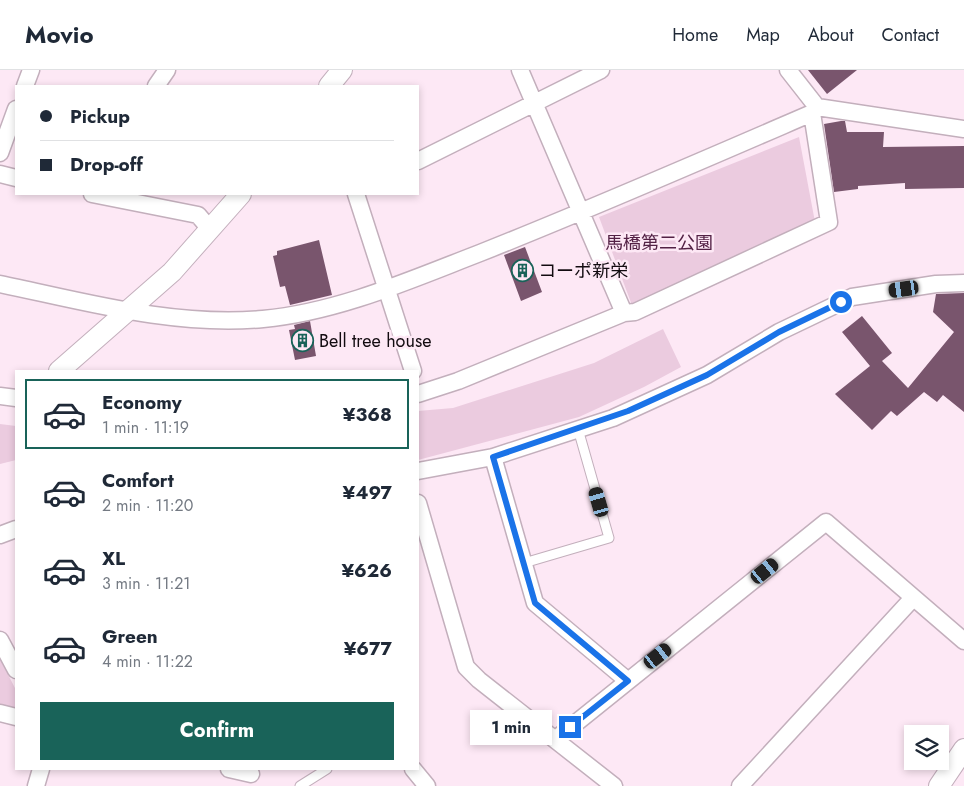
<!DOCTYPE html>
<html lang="en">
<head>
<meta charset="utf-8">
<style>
	body { margin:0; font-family:Jost,"Noto Sans JP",sans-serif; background:#f2f2f3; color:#1f2937; height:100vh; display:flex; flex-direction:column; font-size:19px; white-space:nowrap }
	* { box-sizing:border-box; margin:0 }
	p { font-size:16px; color:#747a83 }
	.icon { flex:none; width:28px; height:28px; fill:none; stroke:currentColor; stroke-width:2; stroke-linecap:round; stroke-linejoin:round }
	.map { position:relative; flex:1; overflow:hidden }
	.panel { position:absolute; left:15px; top:300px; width:404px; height:400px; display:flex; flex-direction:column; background:#fff; border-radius:0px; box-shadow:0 2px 8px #0003 }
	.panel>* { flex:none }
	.guide { position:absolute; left:15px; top:15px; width:404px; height:110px; border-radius:0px; box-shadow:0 2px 8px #0003; display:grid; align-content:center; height:110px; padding:0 25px; background:#fff }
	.fabs { position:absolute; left:904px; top:655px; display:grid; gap:10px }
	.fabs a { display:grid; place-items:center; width:45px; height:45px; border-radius:0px; background:#fff; box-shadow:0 2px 8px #0003; font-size:25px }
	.end { position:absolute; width:22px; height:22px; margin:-11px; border:6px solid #1a73e8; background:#fff; box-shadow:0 0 0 2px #fff }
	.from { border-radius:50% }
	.bubble { position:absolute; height:35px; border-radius:0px; background:#fff; box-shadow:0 2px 8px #0003; font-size:16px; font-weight:700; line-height:35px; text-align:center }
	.car { position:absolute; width:15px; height:30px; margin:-15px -8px; border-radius:6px; box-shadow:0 0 4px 1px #0007; background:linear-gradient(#222 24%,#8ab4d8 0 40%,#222 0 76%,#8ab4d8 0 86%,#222 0) }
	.guide b { display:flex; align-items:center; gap:18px; height:48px; font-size:19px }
	.guide b+b { border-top:1px solid #e0e1e3 }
	.guide i { width:12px; height:12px; background:#1f2937 }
	ul { padding:9px 0 0; list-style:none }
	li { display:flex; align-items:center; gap:15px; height:70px; margin:0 10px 8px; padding:0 15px; border:2px solid transparent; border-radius:0px }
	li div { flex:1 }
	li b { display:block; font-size:19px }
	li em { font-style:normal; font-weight:700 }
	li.on { border-color:#196359 }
	li>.icon { width:45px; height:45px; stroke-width:1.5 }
	.action { display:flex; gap:10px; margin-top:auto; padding:10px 25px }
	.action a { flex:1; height:58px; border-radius:0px; background:#196359; color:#fff; font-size:20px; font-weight:700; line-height:58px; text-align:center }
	header { display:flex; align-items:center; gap:30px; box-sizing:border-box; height:70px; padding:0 25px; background:#fff; border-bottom:1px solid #e0e1e3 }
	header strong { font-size:24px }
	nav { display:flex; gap:28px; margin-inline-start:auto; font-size:18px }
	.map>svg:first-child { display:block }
	.green { fill:#ebcbdf }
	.building { fill:#79556d }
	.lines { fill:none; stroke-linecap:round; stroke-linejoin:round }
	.service-casing { stroke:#c3afbc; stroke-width:11 }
	.minor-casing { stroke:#c3afbc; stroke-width:19 }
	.tertiary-casing { stroke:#c3afbc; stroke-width:22 }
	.service { stroke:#fff; stroke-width:9 }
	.minor { stroke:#fff; stroke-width:16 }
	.tertiary { stroke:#fff; stroke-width:20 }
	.route { stroke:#1a73e8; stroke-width:6 }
	.labels { text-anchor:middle; stroke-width:5; stroke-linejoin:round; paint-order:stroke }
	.park-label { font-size:18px; fill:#532145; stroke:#fde8f5 }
	.poi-label { font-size:18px; fill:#120b10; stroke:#fde8f5; text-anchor:start }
</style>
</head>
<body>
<header>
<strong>Movio</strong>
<nav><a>Home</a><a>Map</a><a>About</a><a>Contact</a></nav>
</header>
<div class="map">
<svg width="964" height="716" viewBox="0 0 964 716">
	<rect width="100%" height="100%" fill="#fde8f5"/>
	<path class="green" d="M799 67 815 152 633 238 599 147Z
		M663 259 681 297 644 317 579 347 418 390V341L453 338 594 293Z
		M0 354 16 356V390L0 394Z
		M0 589 16 620V639L0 635Z"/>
	<path class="building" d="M808 0H857L827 24Z
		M841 51H845L847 62H884L883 77 964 76V118L905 119V113L858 116V119L834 122 824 54Z
		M319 170 332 225 290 235 285 216 280 217 273 186 277 185V181Z
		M525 177 542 222 521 231 504 185Z
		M964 223V342L943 325 937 332 924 322 897 346 891 341 872 360 835 324 870 296 842 262 862 246 892 283 882 291 908 318 954 262 933 242 936 224Z
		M310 251 316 286 295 290 289 260 295 259 294 255Z"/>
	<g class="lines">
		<defs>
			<path id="service" d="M524 493 609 468 578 359
				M300 716 327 699"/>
			<path id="minor" d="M520 0 624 243
				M788 0 817 37
				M25 16 31 0
				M156 16 167 0
				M0 83 16 39
				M418 91 601 0
				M0 104 16 108
				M92 124 198 145 210 159
				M356 124 413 301
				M0 214C86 232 174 257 263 249 338 242 410 210 480 183 591 139 701 91 812 43L817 37 964 59
				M418 324 458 311 624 243 635 242 829 152 812 43
				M0 326 16 328
				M493 387 535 533 628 611
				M418 401 493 387 613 348 707 305 779 262 852 227 936 214 964 213
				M418 433 466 597 479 610 614 716
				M0 465 16 459
				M0 570 16 600
				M0 643 16 647
				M556 669 826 452 964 571
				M229 699 251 704 248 699
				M413 699 427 716
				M36 716 41 699
				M740 716 913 528"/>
			<path id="tertiary" d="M329 16 342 0
				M59 301 172 202 241 124
				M939 716 964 679"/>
		</defs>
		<use href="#service" class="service-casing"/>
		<use href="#minor" class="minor-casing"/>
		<use href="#tertiary" class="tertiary-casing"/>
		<use href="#service" class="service"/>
		<use href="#minor" class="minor"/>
		<use href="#tertiary" class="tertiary"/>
	</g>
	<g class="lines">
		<path class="route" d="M570 657 628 611 535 533 493 387 628 341 707 305 779 262 841 232"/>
	</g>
	<defs>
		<symbol id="building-ring" viewBox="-11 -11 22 22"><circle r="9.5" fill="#fde8f5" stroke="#196359" stroke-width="1.5"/><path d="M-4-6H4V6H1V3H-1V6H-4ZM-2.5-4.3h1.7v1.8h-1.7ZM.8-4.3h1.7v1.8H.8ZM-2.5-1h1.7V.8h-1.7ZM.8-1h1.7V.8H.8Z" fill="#196359"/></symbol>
	</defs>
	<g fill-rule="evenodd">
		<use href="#building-ring" x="510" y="188" width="25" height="25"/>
		<use href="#building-ring" x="290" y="258" width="25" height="25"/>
	</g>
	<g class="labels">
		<g class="park-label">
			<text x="659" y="179">馬橋第二公園</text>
		</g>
		<g class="poi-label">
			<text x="538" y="207">コーポ新栄</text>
			<text x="319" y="277">Bell tree house</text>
		</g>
	</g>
</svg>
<div class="fabs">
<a><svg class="icon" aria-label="layers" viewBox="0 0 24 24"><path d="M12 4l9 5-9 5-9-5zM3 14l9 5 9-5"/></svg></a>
</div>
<i class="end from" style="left:841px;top:232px"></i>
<i class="end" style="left:570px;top:657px"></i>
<div class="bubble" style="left:470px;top:640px;width:82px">1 min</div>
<i class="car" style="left:904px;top:219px;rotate:262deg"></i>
<i class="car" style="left:599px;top:432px;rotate:344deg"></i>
<i class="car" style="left:765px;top:501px;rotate:51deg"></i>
<i class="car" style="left:658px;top:586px;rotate:52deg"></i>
<div class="guide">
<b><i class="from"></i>Pickup</b>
<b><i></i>Drop-off</b>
</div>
<section class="panel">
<ul>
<li class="on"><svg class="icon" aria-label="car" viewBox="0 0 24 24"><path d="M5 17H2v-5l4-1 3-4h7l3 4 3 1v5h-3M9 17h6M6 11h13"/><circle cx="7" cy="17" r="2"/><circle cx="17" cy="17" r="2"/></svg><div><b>Economy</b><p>1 min · 11:19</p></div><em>¥368</em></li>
<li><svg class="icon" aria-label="car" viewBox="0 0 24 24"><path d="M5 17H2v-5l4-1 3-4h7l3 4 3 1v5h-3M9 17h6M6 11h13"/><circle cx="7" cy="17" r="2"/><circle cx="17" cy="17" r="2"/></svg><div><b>Comfort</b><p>2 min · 11:20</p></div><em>¥497</em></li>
<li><svg class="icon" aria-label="car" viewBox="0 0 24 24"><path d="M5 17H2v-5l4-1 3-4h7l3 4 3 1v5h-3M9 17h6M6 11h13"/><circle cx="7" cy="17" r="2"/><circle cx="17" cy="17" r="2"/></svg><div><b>XL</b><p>3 min · 11:21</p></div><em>¥626</em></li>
<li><svg class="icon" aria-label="car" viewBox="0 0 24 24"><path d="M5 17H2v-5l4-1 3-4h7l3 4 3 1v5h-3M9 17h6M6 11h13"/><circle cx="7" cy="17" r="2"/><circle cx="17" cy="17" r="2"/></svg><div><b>Green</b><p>4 min · 11:22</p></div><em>¥677</em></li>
</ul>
<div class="action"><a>Confirm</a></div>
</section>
</div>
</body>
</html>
